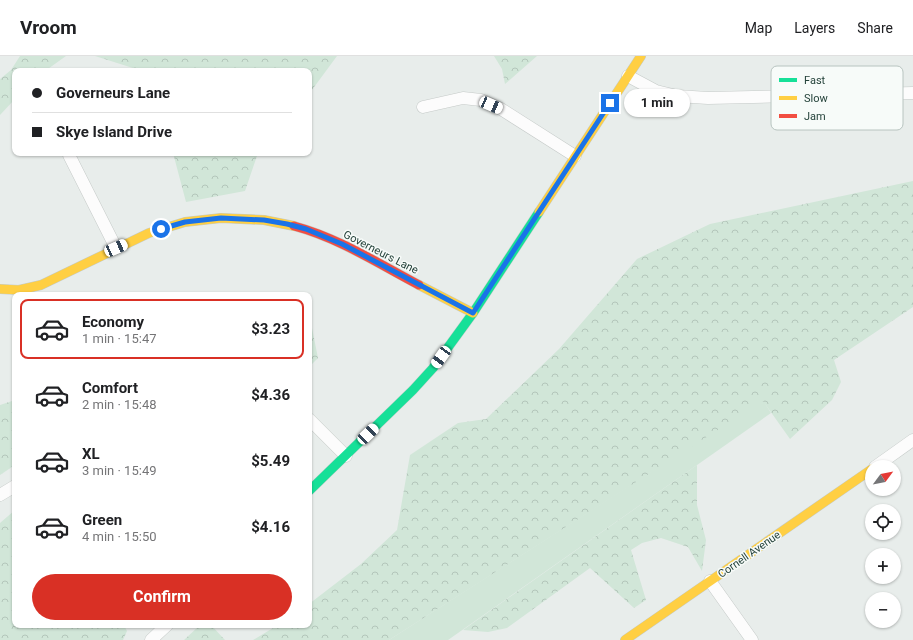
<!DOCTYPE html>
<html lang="en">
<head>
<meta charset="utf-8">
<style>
	body { margin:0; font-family:Roboto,sans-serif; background:#f2f2f2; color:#202124; height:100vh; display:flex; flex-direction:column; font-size:15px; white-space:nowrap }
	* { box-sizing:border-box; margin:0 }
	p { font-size:13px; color:#757577 }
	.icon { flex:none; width:22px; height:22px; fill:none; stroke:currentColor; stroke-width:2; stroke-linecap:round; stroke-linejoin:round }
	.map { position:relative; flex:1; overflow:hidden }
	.drawer { position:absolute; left:12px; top:236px; width:300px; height:336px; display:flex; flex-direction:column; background:#fff; border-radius:8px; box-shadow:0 1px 3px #0004 }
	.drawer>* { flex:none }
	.banner { position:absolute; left:12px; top:12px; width:300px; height:88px; border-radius:8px; box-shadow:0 1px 3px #0004; display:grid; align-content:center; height:88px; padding:0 20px; background:#fff }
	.needle { width:26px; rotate:58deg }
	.fabs { position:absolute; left:865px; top:404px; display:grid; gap:8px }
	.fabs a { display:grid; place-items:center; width:36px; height:36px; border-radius:50%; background:#fff; box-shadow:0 1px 3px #0004; font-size:20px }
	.end { position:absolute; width:18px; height:18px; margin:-9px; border:5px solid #1a73e8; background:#fff; box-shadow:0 0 0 2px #fff }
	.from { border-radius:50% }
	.bubble { position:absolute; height:28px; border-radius:14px; background:#fff; box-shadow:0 1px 3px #0004; font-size:13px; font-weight:700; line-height:28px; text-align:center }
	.car { position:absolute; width:12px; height:24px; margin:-12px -6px; border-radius:5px; box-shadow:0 0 3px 1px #0007; background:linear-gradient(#fff 24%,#345 0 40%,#fff 0 76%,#345 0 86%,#fff 0) }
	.banner b { display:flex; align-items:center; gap:14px; height:38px; font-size:15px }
	.banner b+b { border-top:1px solid #e0e0e0 }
	.banner i { width:10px; height:10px; background:#202124 }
	ul { padding:7px 0 0; list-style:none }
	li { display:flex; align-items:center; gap:12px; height:60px; margin:0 8px 6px; padding:0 12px; border:2px solid transparent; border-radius:8px }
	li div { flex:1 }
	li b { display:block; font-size:15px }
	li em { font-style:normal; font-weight:700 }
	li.active { border-color:#d93025 }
	li>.icon { width:36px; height:36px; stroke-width:1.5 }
	.button { display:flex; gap:8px; margin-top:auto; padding:8px 20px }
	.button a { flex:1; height:46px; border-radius:24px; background:#d93025; color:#fff; font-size:16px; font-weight:700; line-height:46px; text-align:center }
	header { display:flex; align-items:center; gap:24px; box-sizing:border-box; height:56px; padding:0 20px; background:#fff; border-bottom:1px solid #e0e0e0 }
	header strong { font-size:19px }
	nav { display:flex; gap:22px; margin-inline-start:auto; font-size:14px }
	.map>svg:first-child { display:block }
	.green { fill:#d1e6d8 }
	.forest { fill:url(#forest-crowns) }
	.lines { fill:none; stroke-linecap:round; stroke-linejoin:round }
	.street-casing { stroke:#c5cac8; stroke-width:13 }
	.fast-casing { stroke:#c3cbc8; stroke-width:10 }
	.slow-casing { stroke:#c3cbc8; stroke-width:10 }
	.jam-casing { stroke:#c3cbc8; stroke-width:10 }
	.street { stroke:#fcfcfc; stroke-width:12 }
	.fast { stroke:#16e098; stroke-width:9 }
	.slow { stroke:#ffcf43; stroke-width:9 }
	.jam { stroke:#f24e42; stroke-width:9 }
	.route { stroke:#1a73e8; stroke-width:5 }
	.labels { text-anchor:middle; stroke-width:3; stroke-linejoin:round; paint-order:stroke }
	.street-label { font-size:11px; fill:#24423a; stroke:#f7fbf9 }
	.key { fill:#f7fbf9; stroke:#b8c4c0; stroke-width:1 }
	.key-label { font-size:11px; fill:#24423a }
</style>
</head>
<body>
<header>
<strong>Vroom</strong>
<nav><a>Map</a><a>Layers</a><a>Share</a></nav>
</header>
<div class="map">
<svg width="913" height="584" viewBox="0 0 913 584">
	<defs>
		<pattern id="forest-crowns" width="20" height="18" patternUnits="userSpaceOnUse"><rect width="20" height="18" fill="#d1e6d8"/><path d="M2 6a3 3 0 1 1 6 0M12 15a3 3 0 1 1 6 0" fill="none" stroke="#b3c6ba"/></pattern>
	</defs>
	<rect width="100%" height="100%" fill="#e8edeb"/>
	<path class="green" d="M763 344 771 357 448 584H389Z"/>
	<path class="forest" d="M20 0H66L45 15H15V43L0 59V23L11 14Z
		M95 0H337L309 38V15H137L136 13Z
		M494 0H537L505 28 502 13Z
		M173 97H258L245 135 186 146Z
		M913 125V251L834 304 841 326 832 344 790 383 763 345 389 584H253L278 569H309V548L361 508 397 474 410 399 458 367 486 363 559 293 637 203 710 168Z
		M309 271 312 272 318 302 309 311Z
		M15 344V409L0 419V349Z
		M697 409V449L706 484 702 515 688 491 661 482 642 487 631 494 646 544 634 552 590 512 507 572 488 576 463 574Z
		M15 454V569H124L127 575 123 584H0V467Z
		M200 569H211L225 584H184Z"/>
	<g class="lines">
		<defs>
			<path id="street" d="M628 20 656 35 677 40 708 42 913 37
				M423 51 463 42 481 44 501 53 575 100
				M69 99 116 192
				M309 363 346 400
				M875 411 913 384
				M0 439 15 430
				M710 525 752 584
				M151 584 167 569"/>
			<path id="fast" d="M309 435 413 334 433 312 473 257 539 156"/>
			<path id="slow" d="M539 156 641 0
				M419 229 473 257
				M0 233 19 234 41 229 149 177 185 166 221 162 264 164 294 170
				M625 584 872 413"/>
			<path id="jam" d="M294 170C339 182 379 208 419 229"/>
		</defs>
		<use href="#street" class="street-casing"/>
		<use href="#fast" class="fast-casing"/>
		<use href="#slow" class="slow-casing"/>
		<use href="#jam" class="jam-casing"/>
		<use href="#street" class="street"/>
		<use href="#fast" class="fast"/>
		<use href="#slow" class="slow"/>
		<use href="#jam" class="jam"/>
	</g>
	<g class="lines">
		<path class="route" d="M161 173 185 166 221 162 264 164 287 168 306 173 342 188 473 257 610 47"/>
	</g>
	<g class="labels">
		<g class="street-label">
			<text transform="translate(381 196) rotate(27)" y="4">Governeurs Lane</text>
			<text transform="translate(749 498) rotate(-35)" y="4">Cornell Avenue</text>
		</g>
	</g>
	<rect x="771" y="10" width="132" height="64" rx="6" class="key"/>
	<rect x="779" y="22" width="18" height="4" fill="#16e098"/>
	<rect x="779" y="40" width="18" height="4" fill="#ffcf43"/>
	<rect x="779" y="58" width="18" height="4" fill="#f24e42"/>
	<g class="key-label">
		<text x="804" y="28">Fast</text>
		<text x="804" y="46">Slow</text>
		<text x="804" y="64">Jam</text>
	</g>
</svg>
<div class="fabs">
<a><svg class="needle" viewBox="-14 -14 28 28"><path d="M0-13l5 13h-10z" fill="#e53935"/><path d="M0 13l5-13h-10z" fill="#757577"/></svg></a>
<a><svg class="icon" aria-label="locate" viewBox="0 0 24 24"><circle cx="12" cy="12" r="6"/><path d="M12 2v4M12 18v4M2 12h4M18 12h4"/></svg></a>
<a>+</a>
<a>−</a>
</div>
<i class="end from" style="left:161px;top:173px"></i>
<i class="end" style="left:610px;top:47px"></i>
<div class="bubble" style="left:624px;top:33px;width:66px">1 min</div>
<i class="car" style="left:491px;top:49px;rotate:113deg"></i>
<i class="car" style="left:116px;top:192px;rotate:66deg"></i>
<i class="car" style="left:441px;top:301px;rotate:216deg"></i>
<i class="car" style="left:368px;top:378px;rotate:46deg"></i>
<div class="banner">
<b><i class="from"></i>Governeurs Lane</b>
<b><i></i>Skye Island Drive</b>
</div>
<section class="drawer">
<ul>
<li class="active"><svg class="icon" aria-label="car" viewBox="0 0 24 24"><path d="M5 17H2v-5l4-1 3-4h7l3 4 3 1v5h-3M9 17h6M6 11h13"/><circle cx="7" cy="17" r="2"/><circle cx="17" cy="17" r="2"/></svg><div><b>Economy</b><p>1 min · 15:47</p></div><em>$3.23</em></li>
<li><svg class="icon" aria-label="car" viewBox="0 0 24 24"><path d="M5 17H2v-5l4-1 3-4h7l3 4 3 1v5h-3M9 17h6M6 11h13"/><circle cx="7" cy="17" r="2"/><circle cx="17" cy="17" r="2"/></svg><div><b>Comfort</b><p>2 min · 15:48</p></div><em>$4.36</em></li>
<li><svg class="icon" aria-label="car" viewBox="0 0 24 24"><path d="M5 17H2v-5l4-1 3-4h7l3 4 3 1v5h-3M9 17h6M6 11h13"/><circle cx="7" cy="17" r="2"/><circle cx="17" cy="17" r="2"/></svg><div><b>XL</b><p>3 min · 15:49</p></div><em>$5.49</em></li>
<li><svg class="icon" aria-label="car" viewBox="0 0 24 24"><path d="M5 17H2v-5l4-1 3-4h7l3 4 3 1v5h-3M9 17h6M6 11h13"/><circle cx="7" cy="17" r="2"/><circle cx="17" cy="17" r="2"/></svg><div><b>Green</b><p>4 min · 15:50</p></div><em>$4.16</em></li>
</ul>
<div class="button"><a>Confirm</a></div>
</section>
</div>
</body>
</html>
